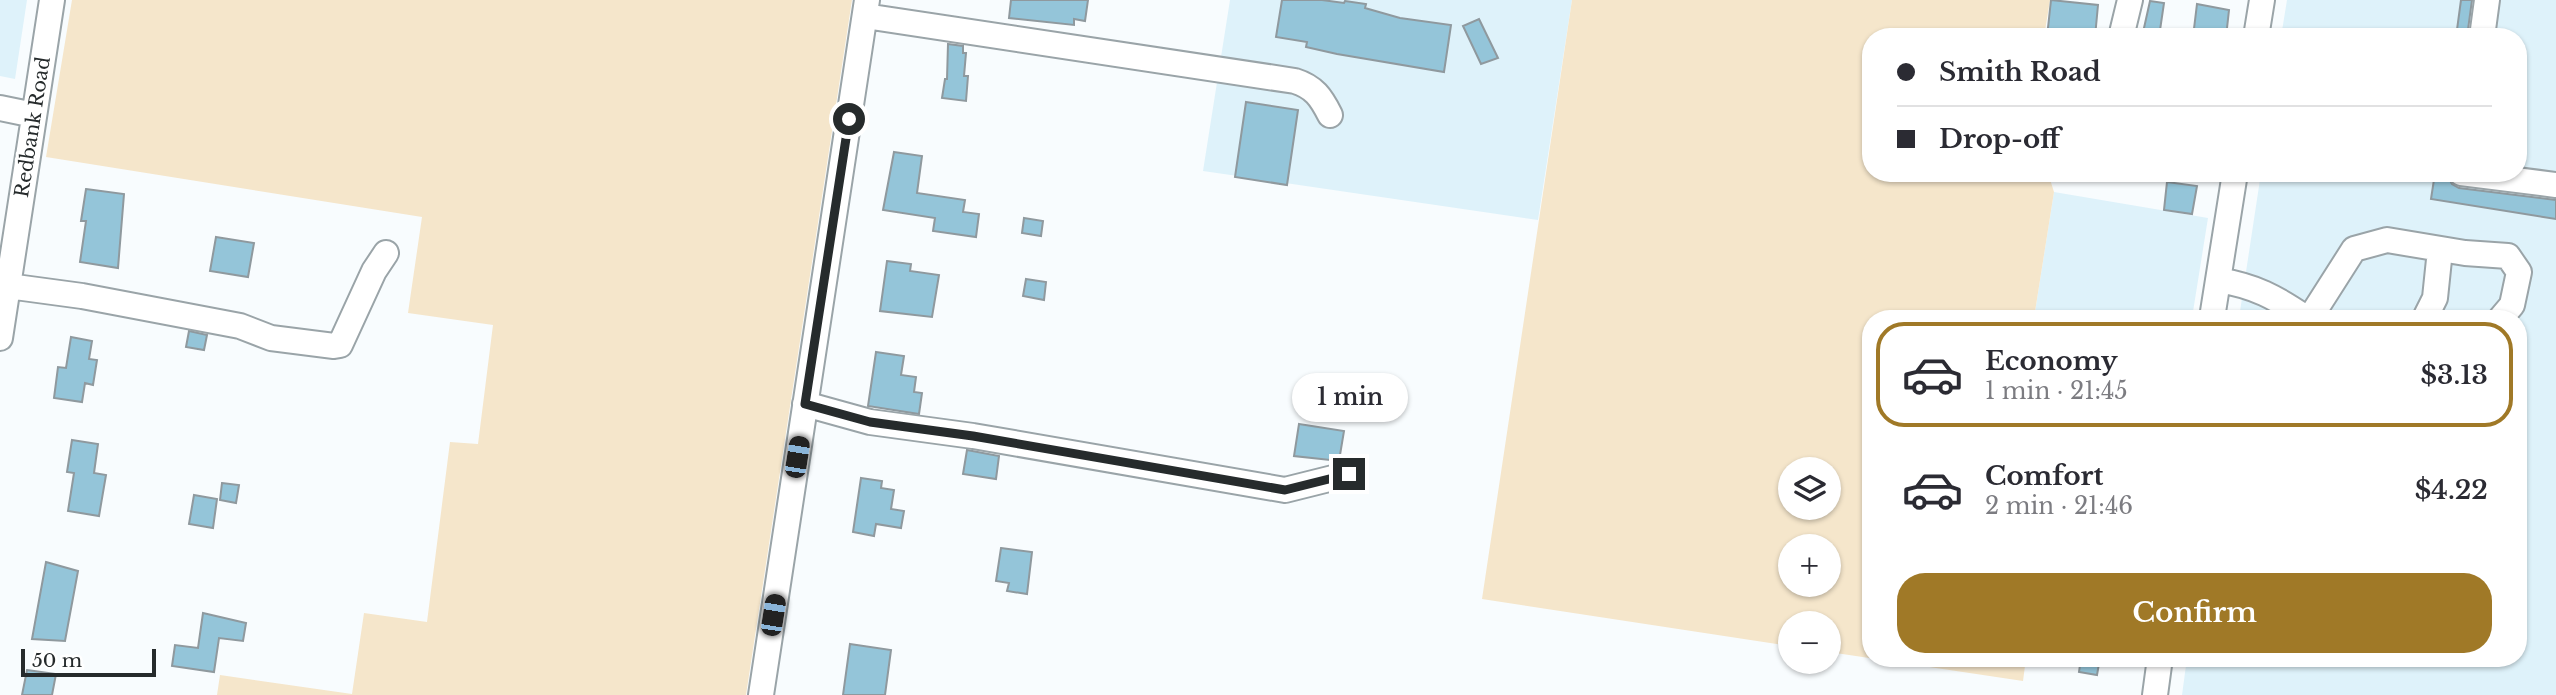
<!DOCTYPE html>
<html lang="en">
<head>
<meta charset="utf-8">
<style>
	body { margin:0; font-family:"Libre Baskerville",serif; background:#f7f7f7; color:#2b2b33; height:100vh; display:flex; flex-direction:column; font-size:26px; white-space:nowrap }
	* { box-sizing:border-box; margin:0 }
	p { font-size:23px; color:#7c7c81 }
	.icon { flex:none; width:38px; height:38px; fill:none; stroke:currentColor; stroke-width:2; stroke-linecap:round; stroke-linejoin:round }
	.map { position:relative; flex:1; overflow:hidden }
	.panel { position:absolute; left:1862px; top:310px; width:665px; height:357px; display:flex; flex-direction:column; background:#fff; border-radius:28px; box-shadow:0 2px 5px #0004 }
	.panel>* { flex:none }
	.banner { position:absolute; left:1862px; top:28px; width:665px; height:154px; border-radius:28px; box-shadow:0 2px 5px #0004; display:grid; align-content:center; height:154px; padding:0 35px; background:#fff }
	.buttons { position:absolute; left:1778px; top:457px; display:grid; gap:14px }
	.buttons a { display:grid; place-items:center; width:63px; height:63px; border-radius:50%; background:#fff; box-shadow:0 2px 5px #0004; font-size:35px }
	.scale { position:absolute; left:21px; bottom:18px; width:135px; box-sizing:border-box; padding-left:7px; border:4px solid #262b2c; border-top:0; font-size:19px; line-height:24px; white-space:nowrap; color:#262b2c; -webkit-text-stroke:5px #fff; paint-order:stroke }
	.end { position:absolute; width:32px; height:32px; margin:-16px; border:9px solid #262b2c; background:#fff; box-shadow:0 0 0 4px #fff }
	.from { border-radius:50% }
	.bubble { position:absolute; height:49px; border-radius:24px; background:#fff; box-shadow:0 2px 5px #0004; font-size:23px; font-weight:600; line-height:49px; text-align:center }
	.car { position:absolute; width:21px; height:42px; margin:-21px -10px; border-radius:9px; box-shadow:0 0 5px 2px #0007; background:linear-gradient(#222 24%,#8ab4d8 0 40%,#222 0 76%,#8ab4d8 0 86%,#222 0) }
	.banner b { display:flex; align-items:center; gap:24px; height:66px; font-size:26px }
	.banner b+b { border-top:2px solid #e1e1e2 }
	.banner i { width:18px; height:18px; background:#2b2b33 }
	ul { padding:12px 0 0; list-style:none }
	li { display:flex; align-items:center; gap:21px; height:105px; margin:0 14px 10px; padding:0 21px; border:4px solid transparent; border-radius:28px }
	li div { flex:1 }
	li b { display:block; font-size:26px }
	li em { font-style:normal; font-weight:600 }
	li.on { border-color:#a07927 }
	li>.icon { width:63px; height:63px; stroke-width:1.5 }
	.primary-button { display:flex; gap:14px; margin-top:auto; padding:14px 35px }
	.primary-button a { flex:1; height:80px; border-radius:28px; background:#a07927; color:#fff; font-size:28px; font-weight:600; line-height:80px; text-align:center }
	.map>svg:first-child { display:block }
	.built { fill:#def2fa }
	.green { fill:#f5e6cb; fill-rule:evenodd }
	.building { fill:#94c5d9; stroke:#8f999e; stroke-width:2 }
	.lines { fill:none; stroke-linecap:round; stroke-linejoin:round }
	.minor-casing { stroke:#9aa4a8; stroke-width:28 }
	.minor { stroke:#fff; stroke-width:24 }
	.route { stroke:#262b2c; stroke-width:9 }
	.labels { text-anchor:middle; stroke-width:6; stroke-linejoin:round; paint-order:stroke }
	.street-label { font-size:19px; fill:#262b2c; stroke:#fff }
</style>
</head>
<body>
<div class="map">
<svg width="2556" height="695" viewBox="0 0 2556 695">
	<rect width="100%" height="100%" fill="#f8fcfe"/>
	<path class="built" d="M0 0H27L15 79 0 76Z
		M1230 0H1572L1538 220 1203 171Z
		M2287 0H2556V695H2182L2187 658H2518V318H2239L2261 173H2518V37H2281Z
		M2054 192 2208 218 2192 318H2034Z"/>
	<path class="green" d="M72 0H852L746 695H217L220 675 352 694 364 613 427 622 450 442 478 444 493 325 408 313 422 217 46 157Z
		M1572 0H2050L2044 37H1871V173H2048L2054 192 2034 318H1871V658H2026L2023 681 1829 652V623H1790V646L1482 599ZM1790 469H1829V508H1790ZM1790 546H1829V584H1790Z"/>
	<path class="building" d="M1011 0H1088L1085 21 1074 19V25L1009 18Z
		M1282 0H1322L1344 3 1345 1 1366 4 1365 8 1400 18 1451 25 1444 72 1337 54 1306 47 1307 42 1276 37Z
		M2051 0 2098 5 2095 37H2047Z
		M2461 0H2472L2467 37H2456Z
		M2150 1 2164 3 2159 37H2142Z
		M2197 4 2229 10 2226 37H2193Z
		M1479 19 1498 58 1481 64 1463 26Z
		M948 44 963 46V53H966L964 76H968L966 101 942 98 945 79H947Z
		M1246 102 1298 110 1287 185 1235 177Z
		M894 152 922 156 917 193 965 200 963 212 979 214 976 237 933 231 935 218 883 210Z
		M2435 173H2446L2452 184 2459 188 2556 200V219L2431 199Z
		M2167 182 2197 186 2192 214 2164 210Z
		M86 189 124 194 118 268 80 262 86 221H81Z
		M1024 218 1043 221 1041 236 1022 233Z
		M216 237 254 243 248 277 210 271Z
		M887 261 911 264 910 271 939 275 932 317 880 311Z
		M1026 279 1046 282 1044 300 1023 296Z
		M189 331 207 335 204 350 186 347Z
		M71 337 92 341 89 359 97 360 93 385 85 383 82 402 54 398 58 367 66 368Z
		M876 352 904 356 901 375 916 377 914 392 922 393 919 414 868 406Z
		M1299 424 1344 431 1339 461 1294 456Z
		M72 440 98 444 94 473 106 475 99 516 68 511 74 473 67 472Z
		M967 450 999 456 996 479 963 474Z
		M861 478 882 481 881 488 894 490 891 509 904 511 901 528 876 524 874 536 853 532Z
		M222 483 239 485 236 503 220 500Z
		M194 495 217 499 213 528 189 524Z
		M1001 548 1032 552 1027 594 1007 591 1009 583 996 581Z
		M46 562 78 571 65 641 32 639Z
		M203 613 246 623 243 641 219 638 214 672 172 666 175 645 198 648Z
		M850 644 891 650 885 695H843Z
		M2081 658H2100L2097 675 2079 672Z
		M27 670 56 674 52 695H22Z"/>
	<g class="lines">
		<defs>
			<path id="minor" d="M865 16 1295 81C1314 87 1321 97 1330 115
				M2121 37 2130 0
				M2256 37 2262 0
				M2482 37 2487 0
				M0 108 34 115
				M2461 173 2556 185
				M2218 280C2255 286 2275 297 2306 318
				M8 286 82 296 240 326 271 338 334 346 340 345 374 271 386 253
				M2212 318 2235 173
				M2310 318 2354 249 2387 240 2465 253 2508 256 2519 272 2512 305 2501 318
				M2425 318 2435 298 2440 250
				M0 338 52 0
				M805 404 870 422 973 436 1285 490 1349 474
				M761 695 867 0
				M2155 695 2160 658"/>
		</defs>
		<use href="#minor" class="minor-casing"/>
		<use href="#minor" class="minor"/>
	</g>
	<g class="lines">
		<path class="route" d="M849 119 805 404 870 422 973 436 1285 490 1349 474"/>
	</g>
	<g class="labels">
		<g class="street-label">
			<text transform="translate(32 127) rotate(-81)" y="7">Redbank Road</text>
		</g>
	</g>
</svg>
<div class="buttons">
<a><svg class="icon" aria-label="layers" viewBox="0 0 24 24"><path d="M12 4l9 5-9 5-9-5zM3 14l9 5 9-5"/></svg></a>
<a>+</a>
<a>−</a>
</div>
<div class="scale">50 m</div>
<i class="end from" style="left:849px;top:119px"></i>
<i class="end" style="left:1349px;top:474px"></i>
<div class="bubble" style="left:1292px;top:373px;width:116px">1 min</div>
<i class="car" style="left:797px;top:457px;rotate:9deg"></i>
<i class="car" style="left:773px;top:615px;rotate:9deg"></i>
<div class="banner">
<b><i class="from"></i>Smith Road</b>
<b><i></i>Drop-off</b>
</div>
<section class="panel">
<ul>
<li class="on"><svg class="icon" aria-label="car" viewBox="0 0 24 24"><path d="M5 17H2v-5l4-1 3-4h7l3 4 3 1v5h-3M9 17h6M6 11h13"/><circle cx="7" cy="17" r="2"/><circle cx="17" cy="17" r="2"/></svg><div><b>Economy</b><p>1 min · 21:45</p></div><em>$3.13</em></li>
<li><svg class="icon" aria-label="car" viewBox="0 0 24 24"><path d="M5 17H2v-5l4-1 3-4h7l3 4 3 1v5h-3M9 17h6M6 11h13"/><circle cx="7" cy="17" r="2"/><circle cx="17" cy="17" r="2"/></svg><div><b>Comfort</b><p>2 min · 21:46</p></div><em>$4.22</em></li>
</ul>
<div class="primary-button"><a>Confirm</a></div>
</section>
</div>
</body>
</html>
